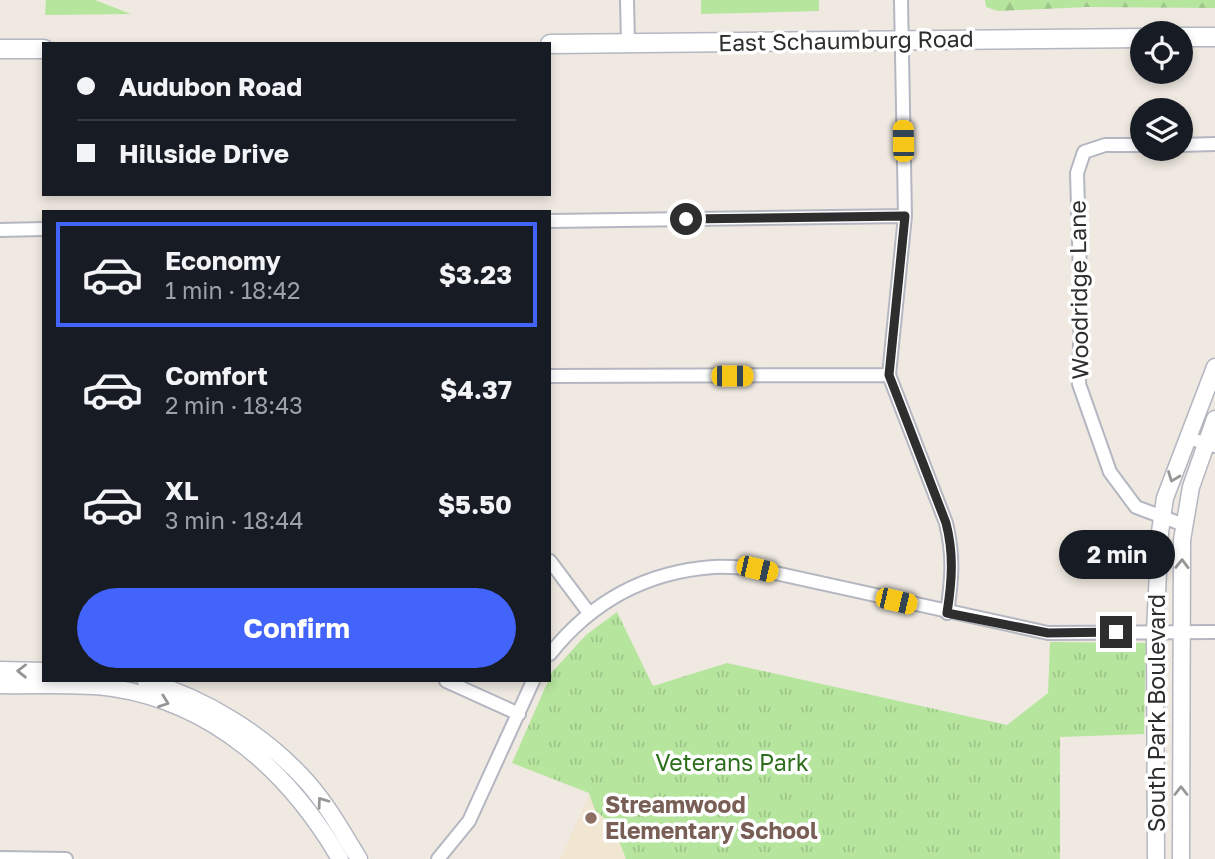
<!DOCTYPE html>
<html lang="en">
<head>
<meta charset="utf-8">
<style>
	body { margin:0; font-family:"Golos Text",sans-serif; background:#242831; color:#f1f3f6; height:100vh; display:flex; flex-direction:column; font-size:26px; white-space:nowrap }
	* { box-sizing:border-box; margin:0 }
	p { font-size:23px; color:#9ea1a6 }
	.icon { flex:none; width:38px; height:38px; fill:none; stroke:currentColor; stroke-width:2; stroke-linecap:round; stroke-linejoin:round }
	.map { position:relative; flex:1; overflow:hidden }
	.panel { position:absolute; left:42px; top:210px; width:509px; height:472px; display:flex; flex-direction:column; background:#171b24; border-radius:0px; box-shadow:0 4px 10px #0003 }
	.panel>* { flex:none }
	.top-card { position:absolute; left:42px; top:42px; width:509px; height:154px; border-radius:0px; box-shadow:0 4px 10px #0003; display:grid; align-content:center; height:154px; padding:0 35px; background:#171b24 }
	.tools { position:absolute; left:1130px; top:21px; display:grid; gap:14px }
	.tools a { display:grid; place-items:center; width:63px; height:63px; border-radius:50%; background:#171b24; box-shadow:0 4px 10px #0003; font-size:35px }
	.end { position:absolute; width:32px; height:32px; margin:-16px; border:9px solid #2e2e2e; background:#fff; box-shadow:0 0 0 4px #fff }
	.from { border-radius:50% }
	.bubble { position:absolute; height:49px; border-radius:24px; background:#171b24; box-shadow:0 4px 10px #0003; font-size:23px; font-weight:700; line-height:49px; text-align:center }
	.car { position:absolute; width:21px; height:42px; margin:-21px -10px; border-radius:9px; box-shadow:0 0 5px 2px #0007; background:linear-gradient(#f5c518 24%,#345 0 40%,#f5c518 0 76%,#345 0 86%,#f5c518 0) }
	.top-card b { display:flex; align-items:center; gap:24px; height:66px; font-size:26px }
	.top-card b+b { border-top:2px solid #363941 }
	.top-card i { width:18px; height:18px; background:#f1f3f6 }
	ul { padding:12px 0 0; list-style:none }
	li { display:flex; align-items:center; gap:21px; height:105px; margin:0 14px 10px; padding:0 21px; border:4px solid transparent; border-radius:0px }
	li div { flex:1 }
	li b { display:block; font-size:26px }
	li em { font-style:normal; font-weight:700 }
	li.current { border-color:#4264fb }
	li>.icon { width:63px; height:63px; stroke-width:1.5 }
	.primary-button { display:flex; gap:14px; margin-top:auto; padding:14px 35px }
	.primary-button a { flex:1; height:80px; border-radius:42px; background:#4264fb; color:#fff; font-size:28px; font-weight:700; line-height:80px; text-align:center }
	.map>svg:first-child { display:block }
	.education { fill:#f0e6d1 }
	.grass { fill:#b6e59e }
	.forest { fill:url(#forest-firs) }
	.park { fill:url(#park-tufts) }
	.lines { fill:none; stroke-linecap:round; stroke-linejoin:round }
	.minor-casing { stroke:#b4b7c1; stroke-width:16 }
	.tertiary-casing { stroke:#b4b7c1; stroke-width:19 }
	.secondary-casing { stroke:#b4b7c1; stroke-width:21 }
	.minor { stroke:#fff; stroke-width:12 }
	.tertiary { stroke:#fff; stroke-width:16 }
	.secondary { stroke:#fff; stroke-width:18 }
	.oneway { stroke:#969696 }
	.route { stroke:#2e2e2e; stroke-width:9 }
	.education-dot { fill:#8d6e63; stroke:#fff; stroke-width:2.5 }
	.labels { text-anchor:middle; stroke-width:7; stroke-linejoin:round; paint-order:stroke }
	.street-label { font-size:23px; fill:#2e2e2e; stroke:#fff }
	.park-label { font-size:23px; fill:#2c6e1b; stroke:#fff }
	.education-label { font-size:23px; font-weight:bold; fill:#785e54; stroke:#fff; text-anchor:start }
</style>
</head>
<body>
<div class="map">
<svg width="1215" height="859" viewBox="0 0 1215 859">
	<defs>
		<pattern id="forest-firs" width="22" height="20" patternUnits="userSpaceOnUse" patternTransform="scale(1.75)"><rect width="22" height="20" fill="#b6e59e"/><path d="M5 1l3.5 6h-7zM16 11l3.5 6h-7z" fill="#9dc588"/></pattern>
		<pattern id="park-tufts" width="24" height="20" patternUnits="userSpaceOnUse" patternTransform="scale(1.75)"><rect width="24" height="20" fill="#b6e59e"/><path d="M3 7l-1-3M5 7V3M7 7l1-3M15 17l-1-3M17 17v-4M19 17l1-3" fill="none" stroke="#9dc588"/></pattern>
	</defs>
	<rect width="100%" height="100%" fill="#efe9e1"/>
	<path class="education" d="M590 793 595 810 614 827 626 859H560Z"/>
	<path class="grass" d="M46 0H95L131 14 45 15Z
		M701 0H819V11L701 14Z"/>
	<path class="forest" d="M985 0H1215V8L1087 7 998 11 986 7Z"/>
	<path class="park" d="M617 612 653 686 727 663 1007 725 1048 693 1050 642 1146 643 1144 734 1060 737V859H626L614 827 595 810 589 793 512 763 552 672 586 635Z"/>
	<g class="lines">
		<defs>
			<path id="minor" d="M627 0 628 43
				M901 0 905 216 889 375 946 523C954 556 952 579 947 613
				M1143 145H1105L1084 152 1077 173 1081 309 1079 384 1110 472 1136 507 1184 525
				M1181 145 1215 144
				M550 221 905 216
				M0 230 44 229
				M550 376 889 375
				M1188 438 1215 446
				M550 561 589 613
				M550 654C592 601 645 572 713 567 727 566 743 568 757 569L1048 633 1215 632
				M446 681 519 714
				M0 858 66 859
				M438 859 469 821 533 681"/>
			<path id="tertiary" d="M0 670 44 671
				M146 681C207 699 265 735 308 783 328 806 343 833 359 859
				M0 685C37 686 76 683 113 688 214 703 290 773 340 859
				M1156 859 1155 632 1160 532 1165 498 1215 367
				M1181 859 1182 540 1191 487 1215 419"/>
			<path id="secondary" d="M1181 37H1215
				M550 44 1143 38
				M0 49H44"/>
		</defs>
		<use href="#minor" class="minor-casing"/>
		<use href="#tertiary" class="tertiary-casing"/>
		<use href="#secondary" class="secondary-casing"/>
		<use href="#minor" class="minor"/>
		<use href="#tertiary" class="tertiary"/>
		<use href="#secondary" class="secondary"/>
	</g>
	<defs><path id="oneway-chevron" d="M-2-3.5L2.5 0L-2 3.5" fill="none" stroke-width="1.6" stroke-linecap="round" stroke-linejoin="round" transform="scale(1.75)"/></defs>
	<g class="oneway">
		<use href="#oneway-chevron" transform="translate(1173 477) rotate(111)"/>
		<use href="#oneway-chevron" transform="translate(1182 564) rotate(-89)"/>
		<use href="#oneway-chevron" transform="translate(22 671) rotate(-179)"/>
		<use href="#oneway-chevron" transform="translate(164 702) rotate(20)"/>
		<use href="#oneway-chevron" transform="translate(1181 791) rotate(-90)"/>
		<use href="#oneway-chevron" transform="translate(322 802) rotate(-126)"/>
	</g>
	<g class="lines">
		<path class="route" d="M686 219 905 216 889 375 946 523C954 554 952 581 947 613L1048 633 1116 632"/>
	</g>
	<circle class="education-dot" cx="591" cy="818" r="7"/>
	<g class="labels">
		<g class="street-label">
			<text transform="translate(846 41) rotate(-1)" y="8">East Schaumburg Road</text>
			<text transform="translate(1079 290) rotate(-91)" y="8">Woodridge Lane</text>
			<text transform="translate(1157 713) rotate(-90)" y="8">South Park Boulevard</text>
		</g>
		<g class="park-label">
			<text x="732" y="771">Veterans Park</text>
		</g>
		<g class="education-label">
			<text x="605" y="813">Streamwood<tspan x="605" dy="26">Elementary School</tspan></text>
		</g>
	</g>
</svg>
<div class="tools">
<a><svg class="icon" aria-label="locate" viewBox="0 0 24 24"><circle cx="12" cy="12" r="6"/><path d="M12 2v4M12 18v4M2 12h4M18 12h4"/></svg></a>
<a><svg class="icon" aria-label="layers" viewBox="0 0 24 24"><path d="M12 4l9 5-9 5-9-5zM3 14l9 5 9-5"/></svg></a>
</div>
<i class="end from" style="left:686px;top:219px"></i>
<i class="end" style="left:1116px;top:632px"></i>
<div class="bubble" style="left:1059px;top:530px;width:116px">2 min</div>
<i class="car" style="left:903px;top:141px;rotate:359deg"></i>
<i class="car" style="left:732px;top:376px;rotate:90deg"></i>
<i class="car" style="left:757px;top:569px;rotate:103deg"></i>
<i class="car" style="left:896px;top:601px;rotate:103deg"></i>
<div class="top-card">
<b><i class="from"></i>Audubon Road</b>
<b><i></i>Hillside Drive</b>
</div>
<section class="panel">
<ul>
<li class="current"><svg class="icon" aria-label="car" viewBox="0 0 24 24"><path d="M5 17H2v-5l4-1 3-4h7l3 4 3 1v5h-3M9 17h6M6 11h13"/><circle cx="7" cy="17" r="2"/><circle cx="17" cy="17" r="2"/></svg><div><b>Economy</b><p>1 min · 18:42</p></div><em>$3.23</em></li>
<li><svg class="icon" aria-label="car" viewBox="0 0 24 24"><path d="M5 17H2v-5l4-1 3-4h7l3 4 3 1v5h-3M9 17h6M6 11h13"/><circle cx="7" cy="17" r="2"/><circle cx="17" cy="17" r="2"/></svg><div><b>Comfort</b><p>2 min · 18:43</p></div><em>$4.37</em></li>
<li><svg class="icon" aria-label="car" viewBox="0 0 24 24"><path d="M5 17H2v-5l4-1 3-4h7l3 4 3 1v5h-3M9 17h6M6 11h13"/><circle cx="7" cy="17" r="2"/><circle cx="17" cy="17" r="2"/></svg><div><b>XL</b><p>3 min · 18:44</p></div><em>$5.50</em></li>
</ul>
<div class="primary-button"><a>Confirm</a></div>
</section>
</div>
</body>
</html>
